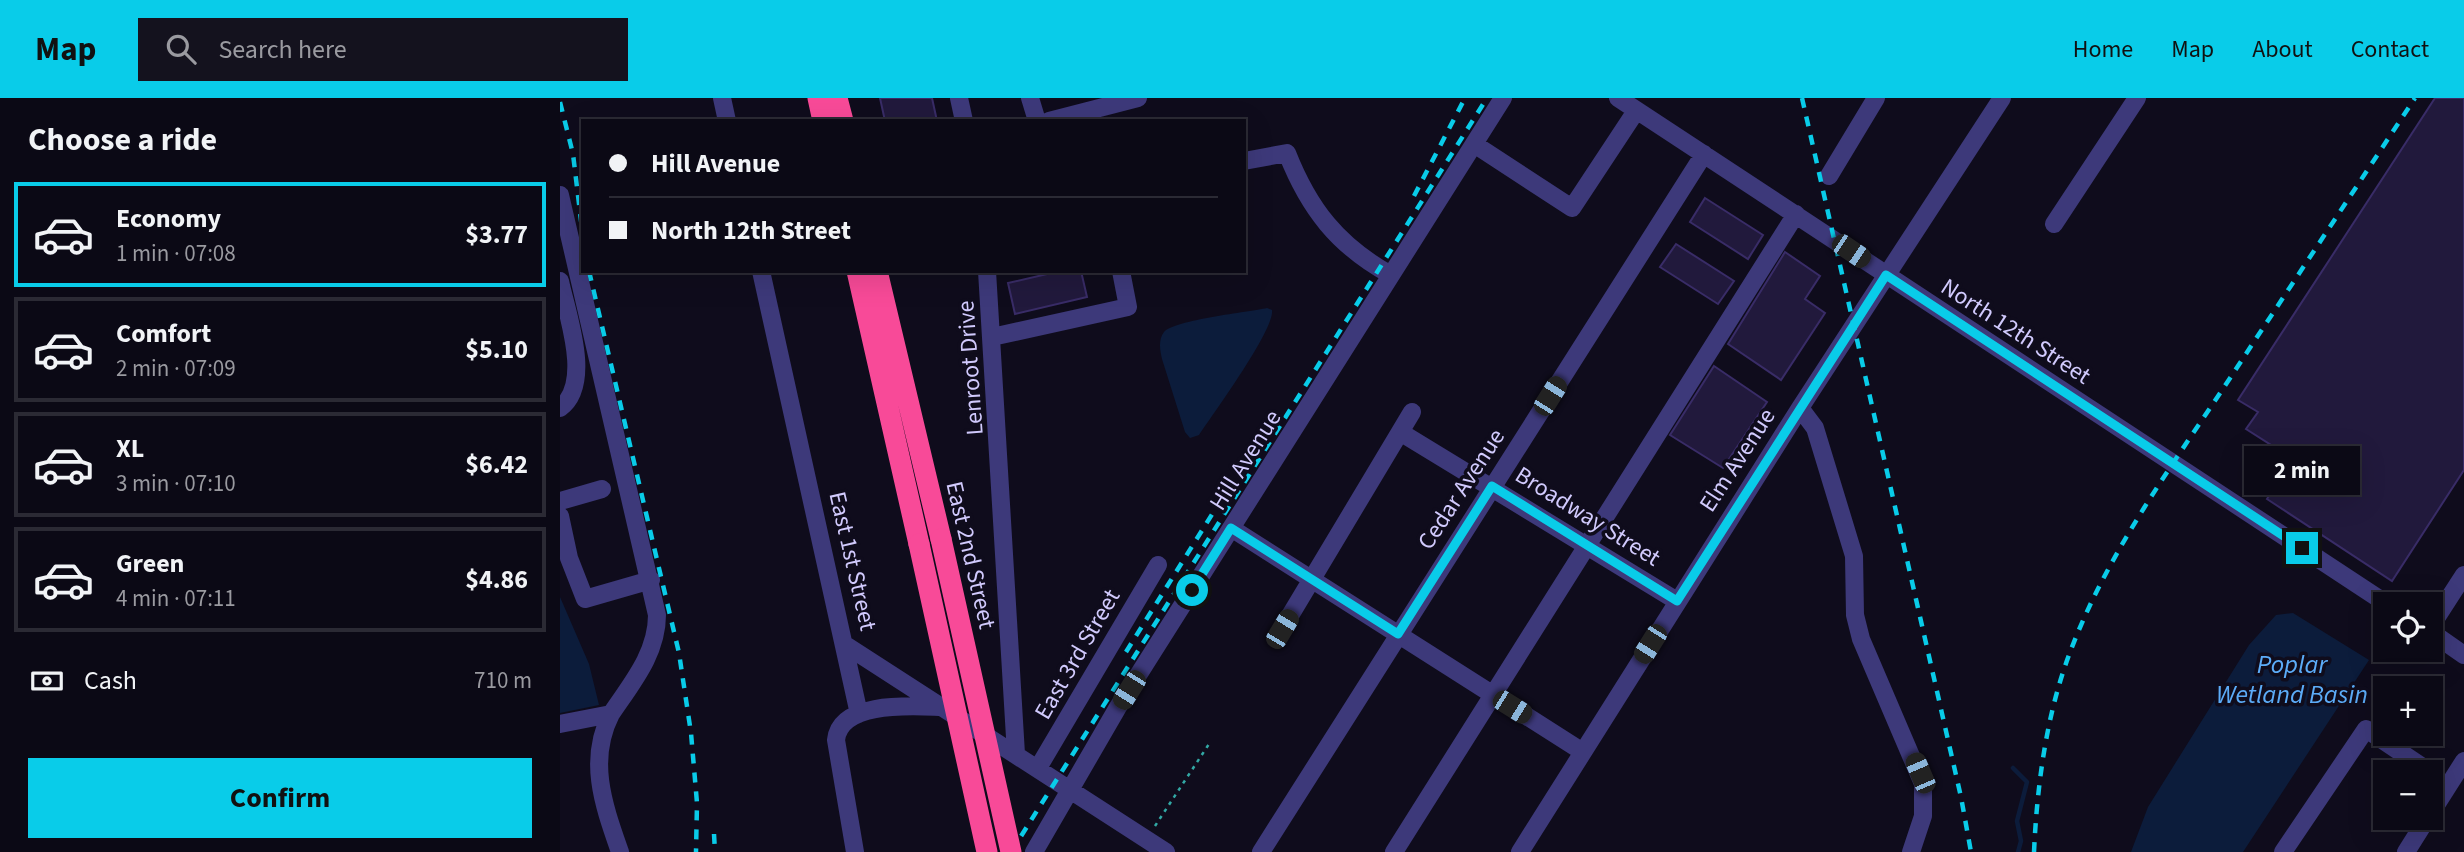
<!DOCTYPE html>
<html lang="en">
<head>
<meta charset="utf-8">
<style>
	body { margin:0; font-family:"Source Sans 3",sans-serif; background:#14121e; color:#f1f3f6; height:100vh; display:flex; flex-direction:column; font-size:26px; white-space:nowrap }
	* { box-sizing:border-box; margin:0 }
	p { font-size:23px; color:#9a9aa0 }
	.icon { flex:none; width:38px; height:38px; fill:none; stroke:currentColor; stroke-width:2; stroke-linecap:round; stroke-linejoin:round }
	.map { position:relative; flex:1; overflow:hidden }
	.drawer { display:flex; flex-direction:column; background:#0b0915; width:560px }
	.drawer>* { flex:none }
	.banner { position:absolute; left:21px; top:21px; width:665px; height:154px; border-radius:0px; box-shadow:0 7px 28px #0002,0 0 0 2px #2b2a34; display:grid; align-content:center; height:154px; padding:0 28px; background:#0b0915 }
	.controls { position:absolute; left:1813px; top:494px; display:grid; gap:14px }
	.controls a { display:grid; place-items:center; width:70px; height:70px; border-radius:0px; background:#0b0915; box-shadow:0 7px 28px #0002,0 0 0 2px #2b2a34; font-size:35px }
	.end { position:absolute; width:32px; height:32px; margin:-16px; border:9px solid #09cce9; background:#111; box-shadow:0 0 0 4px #111 }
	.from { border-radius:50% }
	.bubble { position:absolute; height:49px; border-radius:0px; background:#0b0915; box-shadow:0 7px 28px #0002,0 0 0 2px #2b2a34; font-size:23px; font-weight:700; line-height:49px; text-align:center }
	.car { position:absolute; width:21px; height:42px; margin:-21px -10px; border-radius:9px; box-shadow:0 0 5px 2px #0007; background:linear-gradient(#222 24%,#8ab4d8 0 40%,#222 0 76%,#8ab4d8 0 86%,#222 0) }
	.banner b { display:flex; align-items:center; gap:24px; height:66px; font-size:26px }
	.banner b+b { border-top:2px solid #2b2a34 }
	.banner i { width:18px; height:18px; background:#f1f3f6 }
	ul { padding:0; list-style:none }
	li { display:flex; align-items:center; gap:21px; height:105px; margin:0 14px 10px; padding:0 14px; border:4px solid #2b2a34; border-radius:0px }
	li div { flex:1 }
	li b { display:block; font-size:26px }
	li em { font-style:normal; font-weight:700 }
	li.active { border-color:#09cce9 }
	li>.icon { width:63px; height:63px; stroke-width:1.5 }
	h2 { padding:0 28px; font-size:32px; line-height:84px }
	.pay { display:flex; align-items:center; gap:18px; height:77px; padding:0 28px; font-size:26px }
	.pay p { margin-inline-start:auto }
	.button { display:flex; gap:14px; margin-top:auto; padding:14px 28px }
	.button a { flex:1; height:80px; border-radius:0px; background:#09cce9; color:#111; font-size:28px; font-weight:700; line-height:80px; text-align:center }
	header { display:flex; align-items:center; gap:42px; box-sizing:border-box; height:98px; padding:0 35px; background:#09cce9; color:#111 }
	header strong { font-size:33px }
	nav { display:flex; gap:38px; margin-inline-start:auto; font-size:24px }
	.search { width:490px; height:63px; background:#14121e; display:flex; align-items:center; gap:18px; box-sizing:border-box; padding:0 24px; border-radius:0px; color:#9a9aa0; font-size:26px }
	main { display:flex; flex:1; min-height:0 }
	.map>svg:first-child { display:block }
	.water { fill:#0c1c3b }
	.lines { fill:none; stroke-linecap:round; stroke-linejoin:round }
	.stream { stroke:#0c1c3b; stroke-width:4.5 }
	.building { fill:#21193c; stroke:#392c67; stroke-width:2 }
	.path { stroke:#32a9a5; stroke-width:2.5; stroke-dasharray:3.5 5; stroke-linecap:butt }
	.minor { stroke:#3d397a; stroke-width:18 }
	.highway { stroke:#f84a98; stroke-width:21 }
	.rail { stroke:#09cce9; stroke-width:4.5; stroke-dasharray:10 9; stroke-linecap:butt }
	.highway-bridge { stroke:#f84a98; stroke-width:21 }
	.route { stroke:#09cce9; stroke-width:9 }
	.labels { text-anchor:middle; stroke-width:7; stroke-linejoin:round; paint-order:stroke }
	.street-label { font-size:24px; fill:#d1cafd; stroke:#0f0c1c }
	.water-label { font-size:26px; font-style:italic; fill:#5cacf8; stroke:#0f0c1c }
</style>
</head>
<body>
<header>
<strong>Map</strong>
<div class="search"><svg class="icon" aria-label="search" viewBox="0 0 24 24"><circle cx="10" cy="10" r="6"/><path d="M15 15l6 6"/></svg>Search here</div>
<nav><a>Home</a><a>Map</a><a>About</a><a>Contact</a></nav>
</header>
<main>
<section class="drawer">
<h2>Choose a ride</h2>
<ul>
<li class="active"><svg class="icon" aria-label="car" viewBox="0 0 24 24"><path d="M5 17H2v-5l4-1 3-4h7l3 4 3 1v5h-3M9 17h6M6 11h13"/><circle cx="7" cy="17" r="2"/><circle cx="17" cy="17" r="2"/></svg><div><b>Economy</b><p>1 min · 07:08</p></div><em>$3.77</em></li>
<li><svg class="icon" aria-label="car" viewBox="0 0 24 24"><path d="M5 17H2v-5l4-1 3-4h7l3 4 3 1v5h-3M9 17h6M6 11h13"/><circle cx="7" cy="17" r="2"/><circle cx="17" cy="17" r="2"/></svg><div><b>Comfort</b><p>2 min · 07:09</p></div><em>$5.10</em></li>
<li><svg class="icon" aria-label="car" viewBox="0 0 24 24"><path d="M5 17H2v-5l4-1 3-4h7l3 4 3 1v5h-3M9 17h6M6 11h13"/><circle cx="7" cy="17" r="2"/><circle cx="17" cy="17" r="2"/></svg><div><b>XL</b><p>3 min · 07:10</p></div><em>$6.42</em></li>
<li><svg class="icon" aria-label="car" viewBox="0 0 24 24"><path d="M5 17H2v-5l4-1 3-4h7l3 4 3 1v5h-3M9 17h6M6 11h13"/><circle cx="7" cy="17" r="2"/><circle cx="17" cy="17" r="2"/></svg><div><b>Green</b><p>4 min · 07:11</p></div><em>$4.86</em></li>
</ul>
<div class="pay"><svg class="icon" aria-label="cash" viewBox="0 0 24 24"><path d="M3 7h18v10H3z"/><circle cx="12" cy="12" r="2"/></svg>Cash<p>710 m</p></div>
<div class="button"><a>Confirm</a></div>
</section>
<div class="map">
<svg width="1904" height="754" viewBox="0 0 1904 754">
	<rect width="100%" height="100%" fill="#0f0c1c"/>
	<path class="water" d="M707 210 712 212C715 231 653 316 639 337L630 340 625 334 602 261C600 252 598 242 604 234 614 222 689 214 707 210Z
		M0 499 29 566 39 607 0 615Z
		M1733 515 1809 562 1683 754H1571L1588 709 1689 547 1716 517Z"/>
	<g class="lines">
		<path class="stream" d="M1453 670 1467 684 1457 723 1461 743 1458 754"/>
	</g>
	<path class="building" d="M320 0H372L377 23H325Z
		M1875 0H1904V372L1832 483 1707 401 1733 361 1686 331 1698 314 1678 302Z
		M1145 100 1203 137 1188 161 1130 124Z
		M1116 146 1174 183 1158 206 1100 169Z
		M1225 154 1260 178 1245 201 1265 215 1221 282 1168 246Z
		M500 173H521L527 199 455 216 448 185Z
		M1154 268 1207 304 1163 370 1110 337Z"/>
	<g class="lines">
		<path class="path" d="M595 728 649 646"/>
		<path class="minor" d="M162 0 167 23
			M399 0 404 23
			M470 0 477 23
			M1058 0 1827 506
			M489 23 578 0
			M914 46 1012 110 1076 13
			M684 63 727 55C749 111 778 148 831 177
			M1269 78 1316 0
			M0 97 97 517C97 556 71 586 51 616L0 626
			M1494 126 1577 0
			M201 173 299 616
			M427 173 456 656
			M0 183C7 216 33 286 0 310
			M432 239 568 209 561 173
			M1240 310 1255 330 1294 458 1295 517 1301 541 1363 686V718L1351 754
			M840 334 1117 503
			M0 403 42 391
			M0 418 9 460 25 501 91 482
			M671 430 1023 654
			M1871 528 1904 477
			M722 531 852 314
			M1871 534 1904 557
			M287 548 606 754
			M51 616C27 663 44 708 60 754
			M478 670 598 467
			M1871 715 1904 663
			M295 754 276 642C280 603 351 608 379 609
			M474 754 558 609 943 0
			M701 754 1144 56
			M834 754 1236 116
			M960 754 1240 310 1442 0
			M1723 754 1806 631 1870 674
			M1846 754 1868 719"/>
		<path class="highway" d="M258 0 263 23
			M277 0 283 23
			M297 173 359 446
			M317 173 381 441"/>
		<path class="rail" d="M1242 0 1401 699 1411 754
			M0 4 13 56 23 139
			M854 98 905 0
			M29 173 119 555 131 635 137 705 136 754
			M566 554 681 370
			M154 736 155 754
			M451 754 927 0
			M1474 754C1477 688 1486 619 1509 557 1547 454 1615 364 1674 274 1734 183 1795 91 1855 0"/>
		<path class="highway-bridge" d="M381 441 451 754
			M359 446 427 754"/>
	</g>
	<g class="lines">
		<path class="route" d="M632 492 671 430 838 536 932 388 1117 503 1326 177 1742 450"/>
	</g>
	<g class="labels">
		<g class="street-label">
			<text transform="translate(1456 233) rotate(33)" y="8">North 12th Street</text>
			<text transform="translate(410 270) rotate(-94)" y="8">Lenroot Drive</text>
			<text transform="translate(685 362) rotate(-58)" y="8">Hill Avenue</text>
			<text transform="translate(1177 362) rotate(-57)" y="8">Elm Avenue</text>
			<text transform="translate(901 391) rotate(-57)" y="8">Cedar Avenue</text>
			<text transform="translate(1028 418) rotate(32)" y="8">Broadway Street</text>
			<text transform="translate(411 457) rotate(77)" y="8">East 2nd Street</text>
			<text transform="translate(293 463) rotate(77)" y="8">East 1st Street</text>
			<text transform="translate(517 556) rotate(-60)" y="8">East 3rd Street</text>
		</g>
		<g class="water-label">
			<text x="1732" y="575">Poplar<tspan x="1732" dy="30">Wetland Basin</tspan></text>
		</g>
	</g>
</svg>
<div class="controls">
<a><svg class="icon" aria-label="locate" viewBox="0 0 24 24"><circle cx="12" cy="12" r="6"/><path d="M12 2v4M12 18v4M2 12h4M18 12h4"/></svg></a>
<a>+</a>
<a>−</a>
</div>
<i class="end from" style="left:632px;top:492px"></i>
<i class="end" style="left:1742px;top:450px"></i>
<div class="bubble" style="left:1684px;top:348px;width:116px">2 min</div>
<i class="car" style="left:1291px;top:153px;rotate:124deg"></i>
<i class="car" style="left:990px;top:298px;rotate:32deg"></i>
<i class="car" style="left:722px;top:531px;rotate:31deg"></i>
<i class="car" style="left:1090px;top:546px;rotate:212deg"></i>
<i class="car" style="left:569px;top:592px;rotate:212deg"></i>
<i class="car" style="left:952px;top:609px;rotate:122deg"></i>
<i class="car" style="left:1360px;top:675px;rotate:337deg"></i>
<div class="banner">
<b><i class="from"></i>Hill Avenue</b>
<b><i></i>North 12th Street</b>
</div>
</div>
</main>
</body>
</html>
